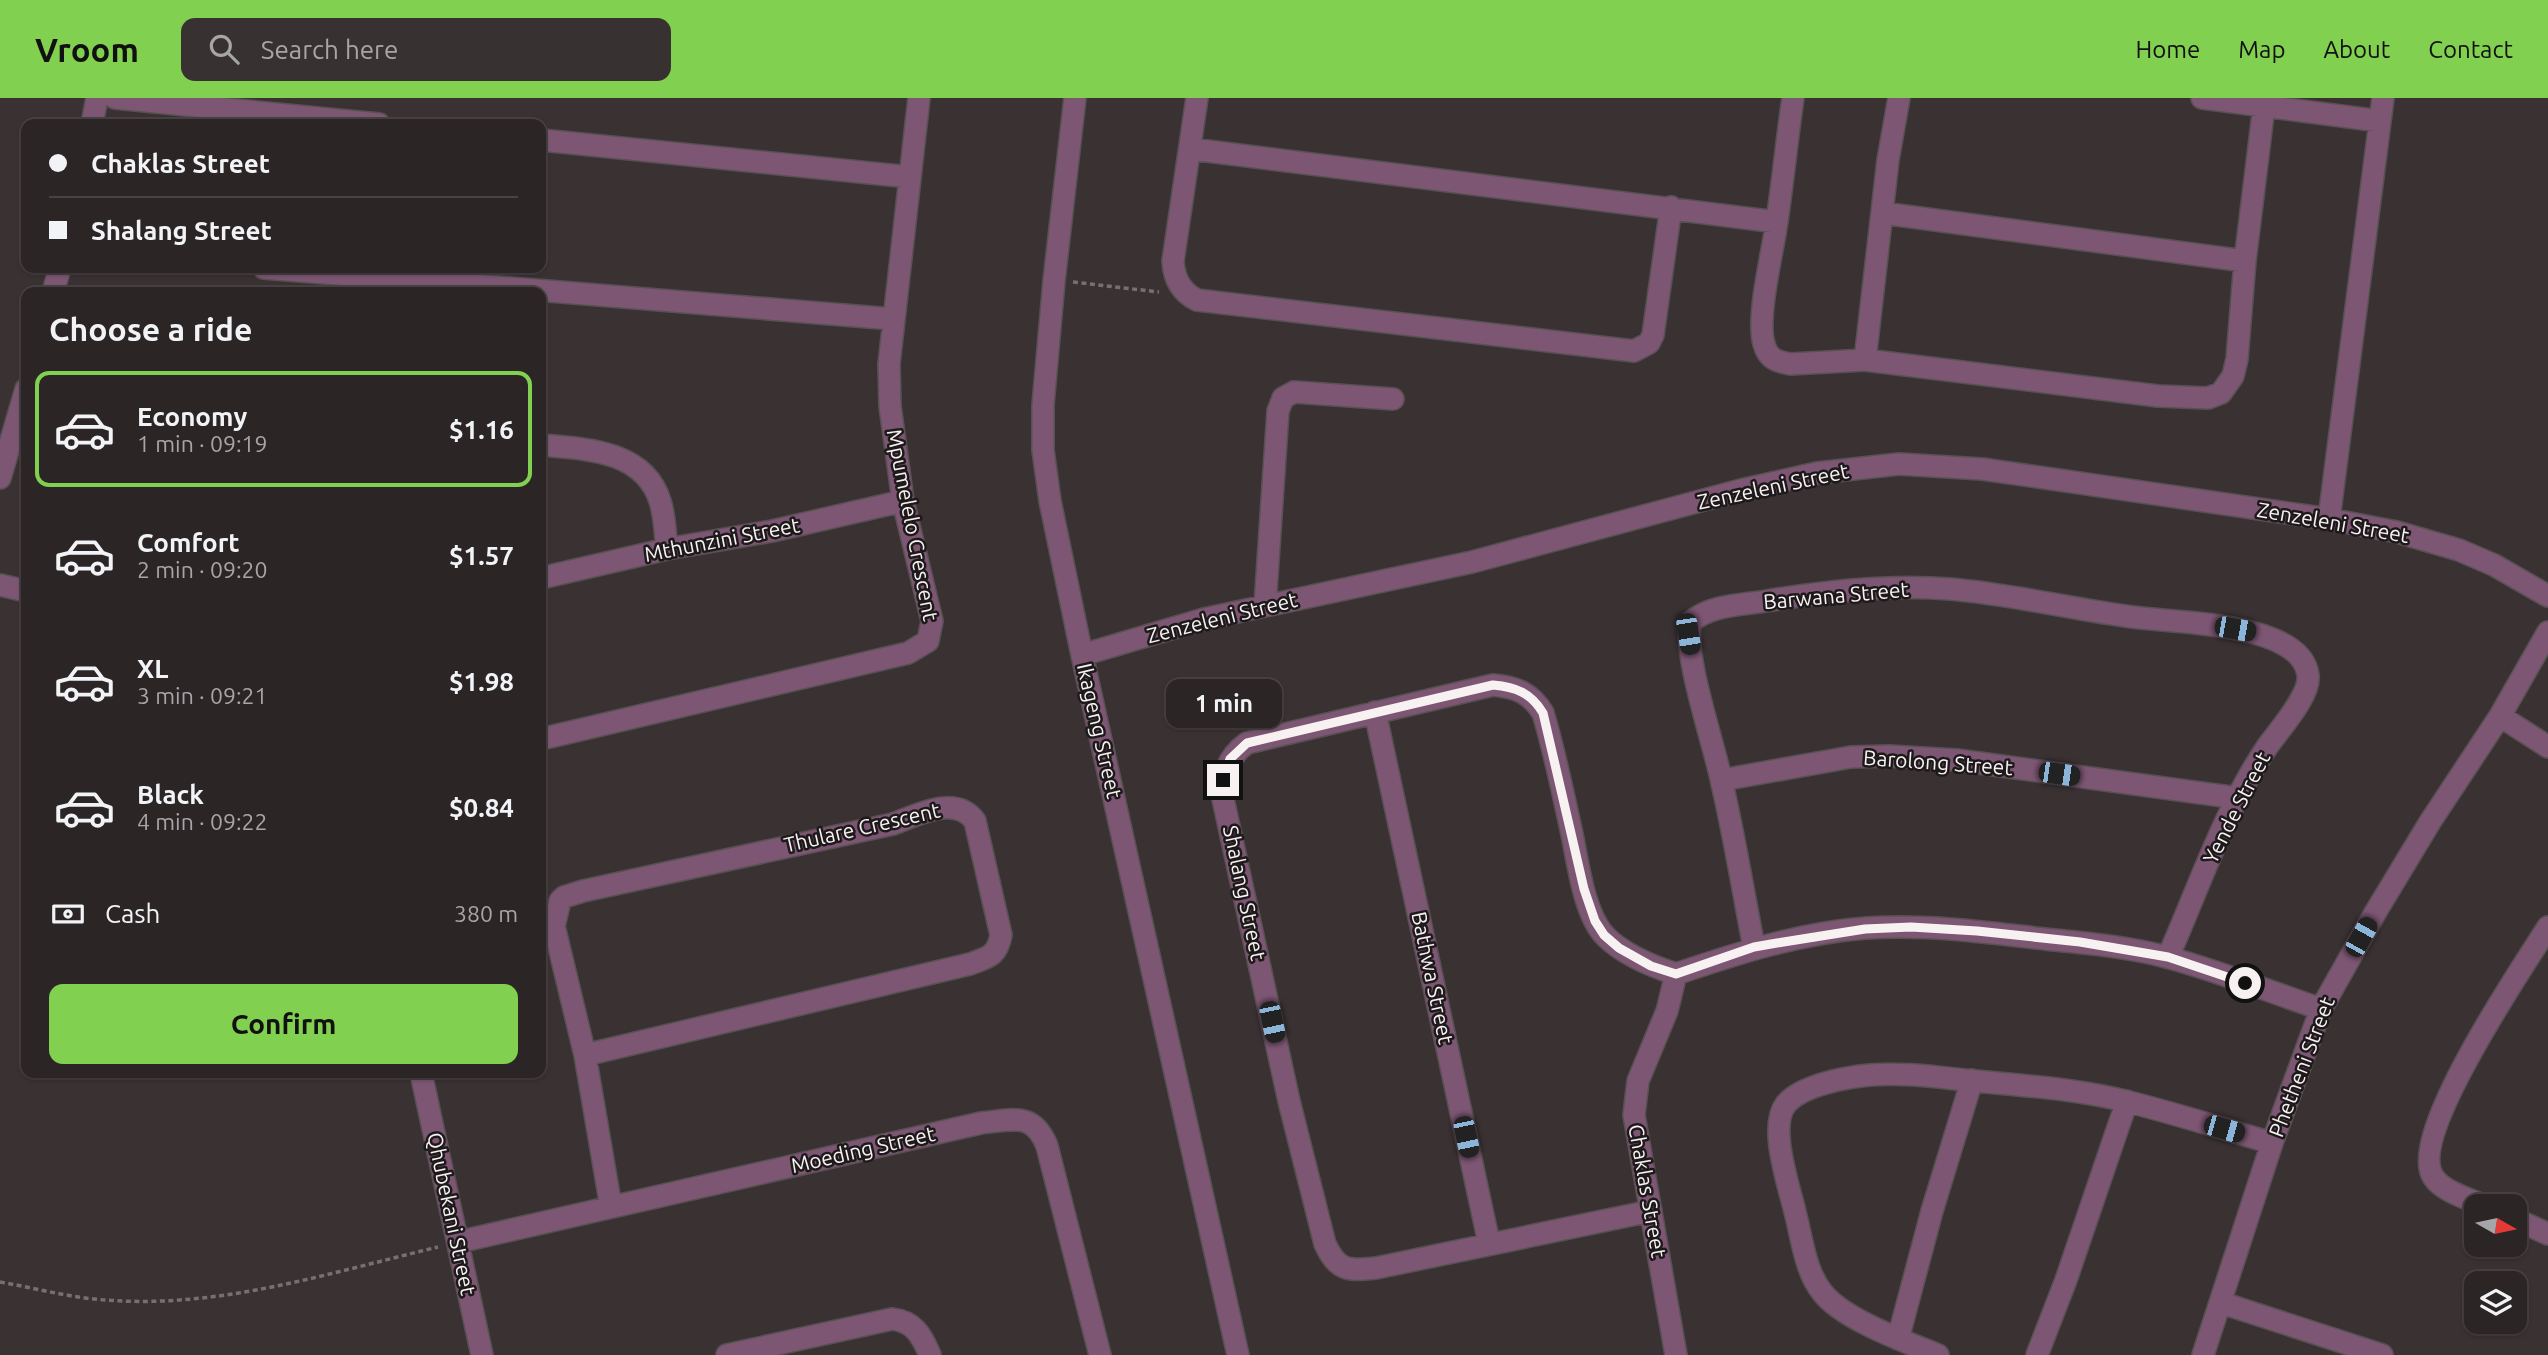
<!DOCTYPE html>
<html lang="en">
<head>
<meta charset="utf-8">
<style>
	body { margin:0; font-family:Ubuntu,sans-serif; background:#383132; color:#f1f3f6; height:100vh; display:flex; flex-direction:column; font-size:26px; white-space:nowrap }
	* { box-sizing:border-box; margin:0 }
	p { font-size:23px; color:#a6a5a7 }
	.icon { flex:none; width:38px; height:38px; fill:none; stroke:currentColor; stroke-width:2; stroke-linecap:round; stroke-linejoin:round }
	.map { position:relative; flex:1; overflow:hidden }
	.drawer { position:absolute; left:21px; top:189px; width:525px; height:791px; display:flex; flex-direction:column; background:#2c2526; border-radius:14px; box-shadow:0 2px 5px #0004,0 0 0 2px #484243 }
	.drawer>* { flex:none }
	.banner { position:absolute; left:21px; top:21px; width:525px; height:154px; border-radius:14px; box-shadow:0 2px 5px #0004,0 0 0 2px #484243; display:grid; align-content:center; height:154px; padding:0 28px; background:#2c2526 }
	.needle { width:46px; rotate:99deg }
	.buttons { position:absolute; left:2464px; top:1096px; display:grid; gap:14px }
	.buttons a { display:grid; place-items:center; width:63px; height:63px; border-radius:14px; background:#2c2526; box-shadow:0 2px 5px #0004,0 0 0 2px #484243; font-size:35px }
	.end { position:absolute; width:32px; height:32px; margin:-16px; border:9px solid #f7f1f2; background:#111; box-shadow:0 0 0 4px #111 }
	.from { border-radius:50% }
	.bubble { position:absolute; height:49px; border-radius:14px; background:#2c2526; box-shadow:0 2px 5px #0004,0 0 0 2px #484243; font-size:23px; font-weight:600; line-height:49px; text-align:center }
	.car { position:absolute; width:21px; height:42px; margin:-21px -10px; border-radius:9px; box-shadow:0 0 5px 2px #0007; background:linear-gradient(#222 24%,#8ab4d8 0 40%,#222 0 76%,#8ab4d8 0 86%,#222 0) }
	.banner b { display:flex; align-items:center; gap:24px; height:66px; font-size:26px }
	.banner b+b { border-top:2px solid #484243 }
	.banner i { width:18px; height:18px; background:#f1f3f6 }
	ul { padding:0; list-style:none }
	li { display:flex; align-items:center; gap:21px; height:116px; margin:0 14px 10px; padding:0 14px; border:4px solid transparent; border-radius:14px }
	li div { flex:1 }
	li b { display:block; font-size:26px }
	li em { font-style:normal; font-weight:600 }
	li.selected { border-color:#82d04f }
	li>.icon { width:63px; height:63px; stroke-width:1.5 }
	h2 { padding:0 28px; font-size:32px; line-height:84px }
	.pay { display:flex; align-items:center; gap:18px; height:77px; padding:0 28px; font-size:26px }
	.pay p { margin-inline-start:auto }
	.primary-button { display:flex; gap:14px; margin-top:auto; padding:14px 28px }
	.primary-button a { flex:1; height:80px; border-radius:14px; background:#82d04f; color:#111; font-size:28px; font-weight:600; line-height:80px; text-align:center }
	header { display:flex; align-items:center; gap:42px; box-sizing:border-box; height:98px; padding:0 35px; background:#82d04f; color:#111 }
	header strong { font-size:33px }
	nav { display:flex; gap:38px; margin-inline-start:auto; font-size:24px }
	.search { width:490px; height:63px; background:#383132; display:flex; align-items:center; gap:18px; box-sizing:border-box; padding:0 24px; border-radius:14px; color:#a6a5a7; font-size:26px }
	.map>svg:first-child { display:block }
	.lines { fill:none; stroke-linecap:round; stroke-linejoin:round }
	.minor-casing { stroke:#585052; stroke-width:24 }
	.path { stroke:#776f71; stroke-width:3.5; stroke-dasharray:5 3.5; stroke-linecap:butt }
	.minor { stroke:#7d5673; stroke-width:21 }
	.route { stroke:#f7f1f2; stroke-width:9 }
	.labels { text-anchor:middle; stroke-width:5; stroke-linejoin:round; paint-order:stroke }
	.street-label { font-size:21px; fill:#f7f1f2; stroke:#1e1a1b }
</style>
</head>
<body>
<header>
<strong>Vroom</strong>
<div class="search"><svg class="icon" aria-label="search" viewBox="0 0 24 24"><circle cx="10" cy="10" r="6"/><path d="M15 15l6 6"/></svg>Search here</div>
<nav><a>Home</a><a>Map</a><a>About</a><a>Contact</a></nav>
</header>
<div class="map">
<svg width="2548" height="1257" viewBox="0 0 2548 1257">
	<rect width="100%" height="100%" fill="#3a3133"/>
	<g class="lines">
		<defs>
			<path id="minor" d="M115 0 379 26
				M1075 0 1054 183 1043 307V352L1050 403 1082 557 1238 1257
				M1197 0 1173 163C1174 181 1181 194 1197 202L1634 253 1649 245 1653 237 1671 109
				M1793 0C1787 41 1783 82 1777 123 1773 153 1756 219 1764 246 1768 261 1777 264 1791 266L1865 262 2158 298 2208 300 2221 295 2233 278 2237 261 2245 163 2264 8
				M2202 0 2380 23
				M92 26 97 0
				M541 42 910 79
				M1191 51 1777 124
				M1882 115 2245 163
				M264 170 893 221
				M53 194 60 170
				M1865 262 1888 62 1899 0
				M541 347C586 351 644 352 660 403 665 418 665 435 667 451
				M0 380 26 291
				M2329 421 2383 0
				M541 480 667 451 772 433 903 403
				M0 487 26 493
				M1265 508 1278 313 1283 300 1294 294 1393 301
				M1082 557 1204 521 1472 464 1741 392 1817 375 1899 366 1982 371 2329 421 2397 434 2459 452 2494 467 2548 498
				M1375 614 1489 1145
				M2500 618 2548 649
				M541 641 908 555 928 543 932 523 903 403 890 308 889 266 919 0
				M1722 682 1851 659 1889 658 1957 662 2238 700
				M1754 849C1743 793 1734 736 1721 681 1714 646 1682 554 1691 524 1710 507 1741 507 1766 503 1826 493 1888 486 1950 491 2011 496 2071 511 2132 519 2173 525 2301 523 2308 577 2311 597 2279 632 2267 649 2224 713 2199 789 2168 859
				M1676 876C1738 855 1800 835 1866 830 1926 826 1986 834 2045 841 2085 845 2132 849 2170 860 2221 874 2271 894 2321 911
				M1676 876 1667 913 1638 983 1634 1017 1676 1257
				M585 957 970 866C989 859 997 858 1001 837L975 723C956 696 917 717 893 726L583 793 564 799 560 803 554 828 585 957 611 1109
				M421 975 482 1257
				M2485 1108C2469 1101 2444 1094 2434 1080 2405 1041 2524 867 2548 829
				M1651 1113 1376 1170C1347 1173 1338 1173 1325 1146L1289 1003 1223 701C1223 677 1226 660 1247 645L1493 587C1516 589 1531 595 1543 615 1555 655 1563 696 1572 736 1578 765 1584 816 1605 838 1624 857 1651 868 1676 876
				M2515 1121 2548 1136
				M458 1144 981 1025C1013 1022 1033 1013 1047 1048L1100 1257
				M2222 1205 2382 1257
				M1898 1241 1932 1113 1972 982
				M727 1257 892 1221C914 1223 922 1238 930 1257
				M1938 1257C1906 1244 1842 1221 1822 1194 1805 1173 1802 1140 1795 1114 1789 1088 1768 1028 1786 1006 1802 987 1847 979 1870 977 1905 974 1942 980 1976 983 2027 988 2079 991 2129 1004 2177 1016 2224 1031 2272 1045
				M2037 1257 2066 1182 2127 1003
				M2203 1257 2272 1045 2321 911 2375 815 2430 724 2500 618 2548 534"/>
		</defs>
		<use href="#minor" class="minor-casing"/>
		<path class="path" d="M1073 184 1159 194
			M0 1184C35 1190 71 1200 106 1202 219 1211 329 1175 438 1149"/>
		<use href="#minor" class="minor"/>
	</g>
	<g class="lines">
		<path class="route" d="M1223 682 1230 661 1247 645 1493 587C1516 589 1531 595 1543 615L1584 791 1595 823 1604 837 1619 850 1651 868 1676 876 1754 849 1777 845 1865 831 1911 829 1977 833 2080 844 2168 859 2245 885"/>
	</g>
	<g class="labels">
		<g class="street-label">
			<text transform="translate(1773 389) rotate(-12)" y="7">Zenzeleni Street</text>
			<text transform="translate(2333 425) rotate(10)" y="7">Zenzeleni Street</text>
			<text transform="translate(912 427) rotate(79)" y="7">Mpumelelo Crescent</text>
			<text transform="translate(722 442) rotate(-11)" y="7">Mthunzini Street</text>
			<text transform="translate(1836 498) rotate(-5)" y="7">Barwana Street</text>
			<text transform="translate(1222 520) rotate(-14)" y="7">Zenzeleni Street</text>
			<text transform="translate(1099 633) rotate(77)" y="7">Ikageng Street</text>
			<text transform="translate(1938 665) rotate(4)" y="7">Barolong Street</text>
			<text transform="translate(2237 710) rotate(-63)" y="7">Yende Street</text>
			<text transform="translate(862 730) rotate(-13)" y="7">Thulare Crescent</text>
			<text transform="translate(1244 795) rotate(78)" y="7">Shalang Street</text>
			<text transform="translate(1432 880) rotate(78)" y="7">Bathwa Street</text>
			<text transform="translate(2302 969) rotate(-69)" y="7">Phetheni Street</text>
			<text transform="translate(863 1052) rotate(-13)" y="7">Moeding Street</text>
			<text transform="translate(1647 1093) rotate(80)" y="7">Chaklas Street</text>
			<text transform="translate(451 1116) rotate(78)" y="7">Qhubekani Street</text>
		</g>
	</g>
</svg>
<div class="buttons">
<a><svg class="needle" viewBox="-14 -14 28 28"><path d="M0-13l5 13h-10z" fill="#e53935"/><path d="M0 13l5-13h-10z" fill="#a6a5a7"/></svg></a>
<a><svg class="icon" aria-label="layers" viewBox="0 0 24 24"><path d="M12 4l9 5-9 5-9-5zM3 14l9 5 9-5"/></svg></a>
</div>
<i class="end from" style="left:2245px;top:885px"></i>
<i class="end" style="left:1223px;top:682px"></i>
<div class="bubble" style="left:1166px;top:581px;width:116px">1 min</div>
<i class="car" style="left:2235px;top:531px;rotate:100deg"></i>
<i class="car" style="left:1688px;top:536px;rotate:171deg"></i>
<i class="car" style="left:2059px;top:676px;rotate:98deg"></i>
<i class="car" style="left:2361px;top:839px;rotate:29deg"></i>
<i class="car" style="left:1272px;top:924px;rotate:168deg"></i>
<i class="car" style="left:2224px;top:1031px;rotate:106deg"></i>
<i class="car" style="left:1466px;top:1039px;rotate:168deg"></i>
<div class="banner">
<b><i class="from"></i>Chaklas Street</b>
<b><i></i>Shalang Street</b>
</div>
<section class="drawer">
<h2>Choose a ride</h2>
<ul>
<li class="selected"><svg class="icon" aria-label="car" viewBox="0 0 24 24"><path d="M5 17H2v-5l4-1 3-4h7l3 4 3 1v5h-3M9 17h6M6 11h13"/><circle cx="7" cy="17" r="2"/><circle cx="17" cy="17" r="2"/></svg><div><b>Economy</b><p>1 min · 09:19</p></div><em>$1.16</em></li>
<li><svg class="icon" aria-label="car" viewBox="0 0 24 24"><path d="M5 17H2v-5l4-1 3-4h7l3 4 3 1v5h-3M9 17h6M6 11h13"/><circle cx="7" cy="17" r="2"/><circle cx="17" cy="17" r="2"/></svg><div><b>Comfort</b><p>2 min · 09:20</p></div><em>$1.57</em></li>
<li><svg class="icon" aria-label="car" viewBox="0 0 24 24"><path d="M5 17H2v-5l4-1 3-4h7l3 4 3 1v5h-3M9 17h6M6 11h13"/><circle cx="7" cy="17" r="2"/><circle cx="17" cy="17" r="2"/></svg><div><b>XL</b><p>3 min · 09:21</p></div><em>$1.98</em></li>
<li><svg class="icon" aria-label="car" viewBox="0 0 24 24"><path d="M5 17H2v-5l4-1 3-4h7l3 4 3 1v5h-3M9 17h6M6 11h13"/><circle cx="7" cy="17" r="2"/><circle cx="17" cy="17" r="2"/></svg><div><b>Black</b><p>4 min · 09:22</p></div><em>$0.84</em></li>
</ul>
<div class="pay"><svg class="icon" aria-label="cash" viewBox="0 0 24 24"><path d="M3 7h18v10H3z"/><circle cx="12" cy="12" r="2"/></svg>Cash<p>380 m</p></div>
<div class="primary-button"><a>Confirm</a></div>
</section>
</div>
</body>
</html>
